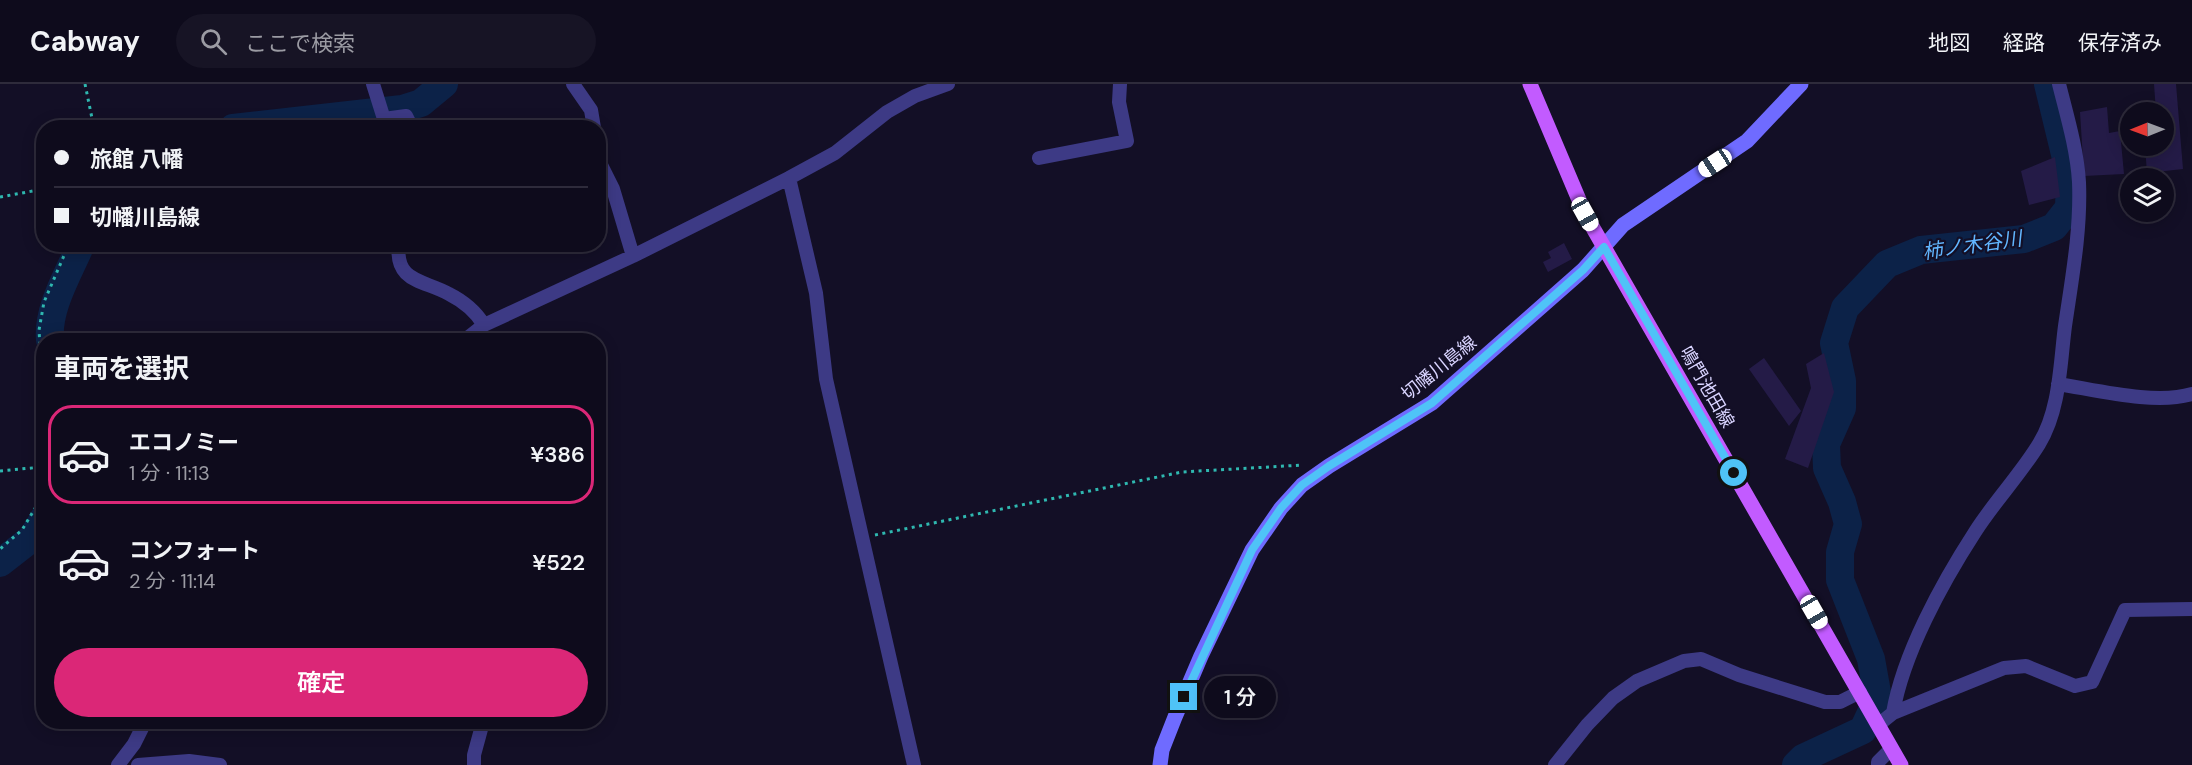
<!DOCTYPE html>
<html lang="ja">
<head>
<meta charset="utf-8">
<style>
	body { margin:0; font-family:"DM Sans","Noto Sans JP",sans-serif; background:#171425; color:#f1f3f6; height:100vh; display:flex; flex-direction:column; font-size:22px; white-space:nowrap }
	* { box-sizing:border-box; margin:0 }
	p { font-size:20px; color:#9b9ba3 }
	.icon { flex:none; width:33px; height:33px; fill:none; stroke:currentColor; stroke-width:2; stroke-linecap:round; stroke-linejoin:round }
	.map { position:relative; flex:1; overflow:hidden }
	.sheet { position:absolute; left:36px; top:249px; width:570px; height:396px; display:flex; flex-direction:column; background:#0e0b1c; border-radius:24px; box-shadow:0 3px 15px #0003,0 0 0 2px #2e2b3b }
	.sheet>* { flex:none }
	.hud { position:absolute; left:36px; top:36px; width:570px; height:132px; border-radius:24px; box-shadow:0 3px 15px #0003,0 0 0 2px #2e2b3b; display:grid; align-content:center; height:132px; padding:0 18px; background:#0e0b1c }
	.needle { width:39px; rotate:269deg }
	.tools { position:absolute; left:2120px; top:18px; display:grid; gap:12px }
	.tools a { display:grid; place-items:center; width:54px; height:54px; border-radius:50%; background:#0e0b1c; box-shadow:0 3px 15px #0003,0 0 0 2px #2e2b3b; font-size:30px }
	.end { position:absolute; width:27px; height:27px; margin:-14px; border:8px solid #4fc3f7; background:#111; box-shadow:0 0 0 3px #111 }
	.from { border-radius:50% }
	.bubble { position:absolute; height:42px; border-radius:21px; background:#0e0b1c; box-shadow:0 3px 15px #0003,0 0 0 2px #2e2b3b; font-size:20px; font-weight:600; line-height:42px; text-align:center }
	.car { position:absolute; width:18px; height:36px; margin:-18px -9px; border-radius:8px; box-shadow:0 0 4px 2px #0007; background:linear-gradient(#fff 24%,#345 0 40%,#fff 0 76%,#345 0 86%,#fff 0) }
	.hud b { display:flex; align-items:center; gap:21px; height:57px; font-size:22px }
	.hud b+b { border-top:2px solid #2e2b3b }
	.hud i { width:15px; height:15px; background:#f1f3f6 }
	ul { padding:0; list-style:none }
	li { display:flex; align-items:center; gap:18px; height:99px; margin:0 12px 9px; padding:0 6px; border:3px solid transparent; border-radius:24px }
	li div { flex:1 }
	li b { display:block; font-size:22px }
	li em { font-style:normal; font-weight:600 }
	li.active { border-color:#db2777 }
	li>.icon { width:54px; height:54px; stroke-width:1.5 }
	h2 { padding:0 18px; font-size:27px; line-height:72px }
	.action { display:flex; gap:12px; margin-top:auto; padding:12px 18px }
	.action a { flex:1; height:69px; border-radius:36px; background:#db2777; color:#fff; font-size:24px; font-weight:600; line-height:69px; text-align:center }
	header { display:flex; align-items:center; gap:36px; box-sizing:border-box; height:84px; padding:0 30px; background:#0e0b1c; border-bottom:2px solid #2e2b3b }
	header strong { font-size:28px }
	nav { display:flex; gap:33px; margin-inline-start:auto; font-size:21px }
	.search { width:420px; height:54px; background:#171425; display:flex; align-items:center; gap:15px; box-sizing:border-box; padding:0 21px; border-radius:33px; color:#9b9ba3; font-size:22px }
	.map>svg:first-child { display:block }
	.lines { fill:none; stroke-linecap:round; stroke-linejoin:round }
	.river { stroke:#0c2248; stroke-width:28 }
	.building { fill:#241b47 }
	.path { stroke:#2fb8b0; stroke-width:3; stroke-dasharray:3 4.5; stroke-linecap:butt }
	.minor { stroke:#3d3a85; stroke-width:14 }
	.secondary { stroke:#6f6bff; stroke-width:15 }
	.primary { stroke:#c25bff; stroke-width:15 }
	.route { stroke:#4fc3f7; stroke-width:8 }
	.labels { text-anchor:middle; stroke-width:4.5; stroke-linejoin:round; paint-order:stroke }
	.street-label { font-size:18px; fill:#d9d4ff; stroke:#130f26 }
	.water-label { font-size:20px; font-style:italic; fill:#62b6ff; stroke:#130f26 }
</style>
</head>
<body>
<header>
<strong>Cabway</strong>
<div class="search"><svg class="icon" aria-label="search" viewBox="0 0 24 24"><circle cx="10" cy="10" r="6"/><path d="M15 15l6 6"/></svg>ここで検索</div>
<nav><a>地図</a><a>経路</a><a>保存済み</a></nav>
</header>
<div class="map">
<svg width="2192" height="681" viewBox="0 0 2192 681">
	<rect width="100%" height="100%" fill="#130f26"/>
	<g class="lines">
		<path class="river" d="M233 44 402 25 421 19 444 0
			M50 256C47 224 69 189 81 160
			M0 479 32 454 44 434
			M1796 681 1803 674 1863 646 1878 614 1871 575 1840 496V468L1848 440 1842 418 1827 384 1826 360 1842 324V297L1834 259 1845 224 1887 180 1921 166 2024 155 2054 143 2069 124 2070 91 2048 0"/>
	</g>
	<path class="building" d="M2154 0H2176L2183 85 2147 89 2145 62H2163V28H2156Z
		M2107 23 2109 49 2120 47 2124 90 2084 92 2080 28Z
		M2055 73 2060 113 2029 121 2021 87Z
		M1564 159 1572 175 1548 188 1543 178 1551 174 1548 168Z
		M1824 269 1834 308 1808 384 1785 375 1811 304 1806 280Z
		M1764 274 1801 327 1789 342 1749 285Z"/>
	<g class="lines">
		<path class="path" d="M85 0 94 44
			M325 44 371 38
			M0 113 44 105
			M44 328 39 246 44 218 69 160
			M42 383 44 371
			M0 387 42 383 37 421 22 446 0 465
			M875 451 1182 388 1303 381"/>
		<path class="minor" d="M373 0 384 35 406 32 412 44
			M573 0 591 26 594 44
			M598 68 601 81 613 105 633 172
			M1039 74 1127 57 1119 18 1120 0
			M789 94 816 209 826 295 914 681
			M399 160C394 199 425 196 449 210 463 217 476 228 484 241
			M465 256 484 241 633 172 789 94 835 69 887 28 915 12 948 0
			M2058 300C2097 306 2155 321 2192 310
			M1893 629 2004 584 2026 582 2075 602 2092 598 2125 526 2192 525
			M1878 641 1893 629C1903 570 1942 499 1975 448 1994 418 2020 391 2039 360 2060 326 2060 280 2065 242 2072 194 2081 146 2079 98 2077 65 2067 32 2059 0
			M118 681 134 660 145 638
			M138 681 189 677 220 681
			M474 681V671L483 638
			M1555 681 1587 641 1613 614 1637 597 1684 577 1701 575 1739 591 1825 618H1840L1860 608
			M1878 681V678L1891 665"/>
		<path class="secondary" d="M1160 681 1162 666 1175 633 1201 572 1252 466 1281 424 1302 401 1329 382 1432 319 1583 186 1623 141 1747 57 1801 0"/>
		<path class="primary" d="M1530 0 1585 130 1901 681"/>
	</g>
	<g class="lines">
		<path class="route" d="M1184 613 1252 466 1281 424 1302 401 1329 382 1432 319 1583 186 1604 163 1734 389"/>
	</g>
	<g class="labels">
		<g class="street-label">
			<text transform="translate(1439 284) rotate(-39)" y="6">切幡川島線</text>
			<text transform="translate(1707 303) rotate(60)" y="6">鳴門池田線</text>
		</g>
		<g class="water-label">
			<text transform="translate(1972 161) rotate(-8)" y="7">柿ノ木谷川</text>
		</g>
	</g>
</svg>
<div class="tools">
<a><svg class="needle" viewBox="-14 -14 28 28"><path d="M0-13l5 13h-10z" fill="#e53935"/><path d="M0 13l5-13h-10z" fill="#9b9ba3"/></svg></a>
<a><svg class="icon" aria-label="layers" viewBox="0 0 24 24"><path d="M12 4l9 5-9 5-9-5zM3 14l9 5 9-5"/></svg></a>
</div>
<i class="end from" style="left:1734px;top:389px"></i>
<i class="end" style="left:1184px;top:613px"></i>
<div class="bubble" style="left:1204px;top:592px;width:72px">1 分</div>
<i class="car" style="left:1715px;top:79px;rotate:237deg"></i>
<i class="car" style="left:1585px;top:130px;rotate:151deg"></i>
<i class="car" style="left:1814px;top:528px;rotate:150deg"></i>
<div class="hud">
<b><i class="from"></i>旅館 八幡</b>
<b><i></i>切幡川島線</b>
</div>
<section class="sheet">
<h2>車両を選択</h2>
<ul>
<li class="active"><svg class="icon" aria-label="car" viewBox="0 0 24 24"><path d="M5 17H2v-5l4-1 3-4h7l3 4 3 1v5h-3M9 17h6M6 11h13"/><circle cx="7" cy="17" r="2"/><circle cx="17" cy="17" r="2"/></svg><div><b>エコノミー</b><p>1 分 · 11:13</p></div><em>¥386</em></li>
<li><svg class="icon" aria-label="car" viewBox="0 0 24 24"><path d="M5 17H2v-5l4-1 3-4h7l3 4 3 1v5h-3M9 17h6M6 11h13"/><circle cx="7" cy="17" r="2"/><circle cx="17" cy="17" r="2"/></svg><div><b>コンフォート</b><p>2 分 · 11:14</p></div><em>¥522</em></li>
</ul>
<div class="action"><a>確定</a></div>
</section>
</div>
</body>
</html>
